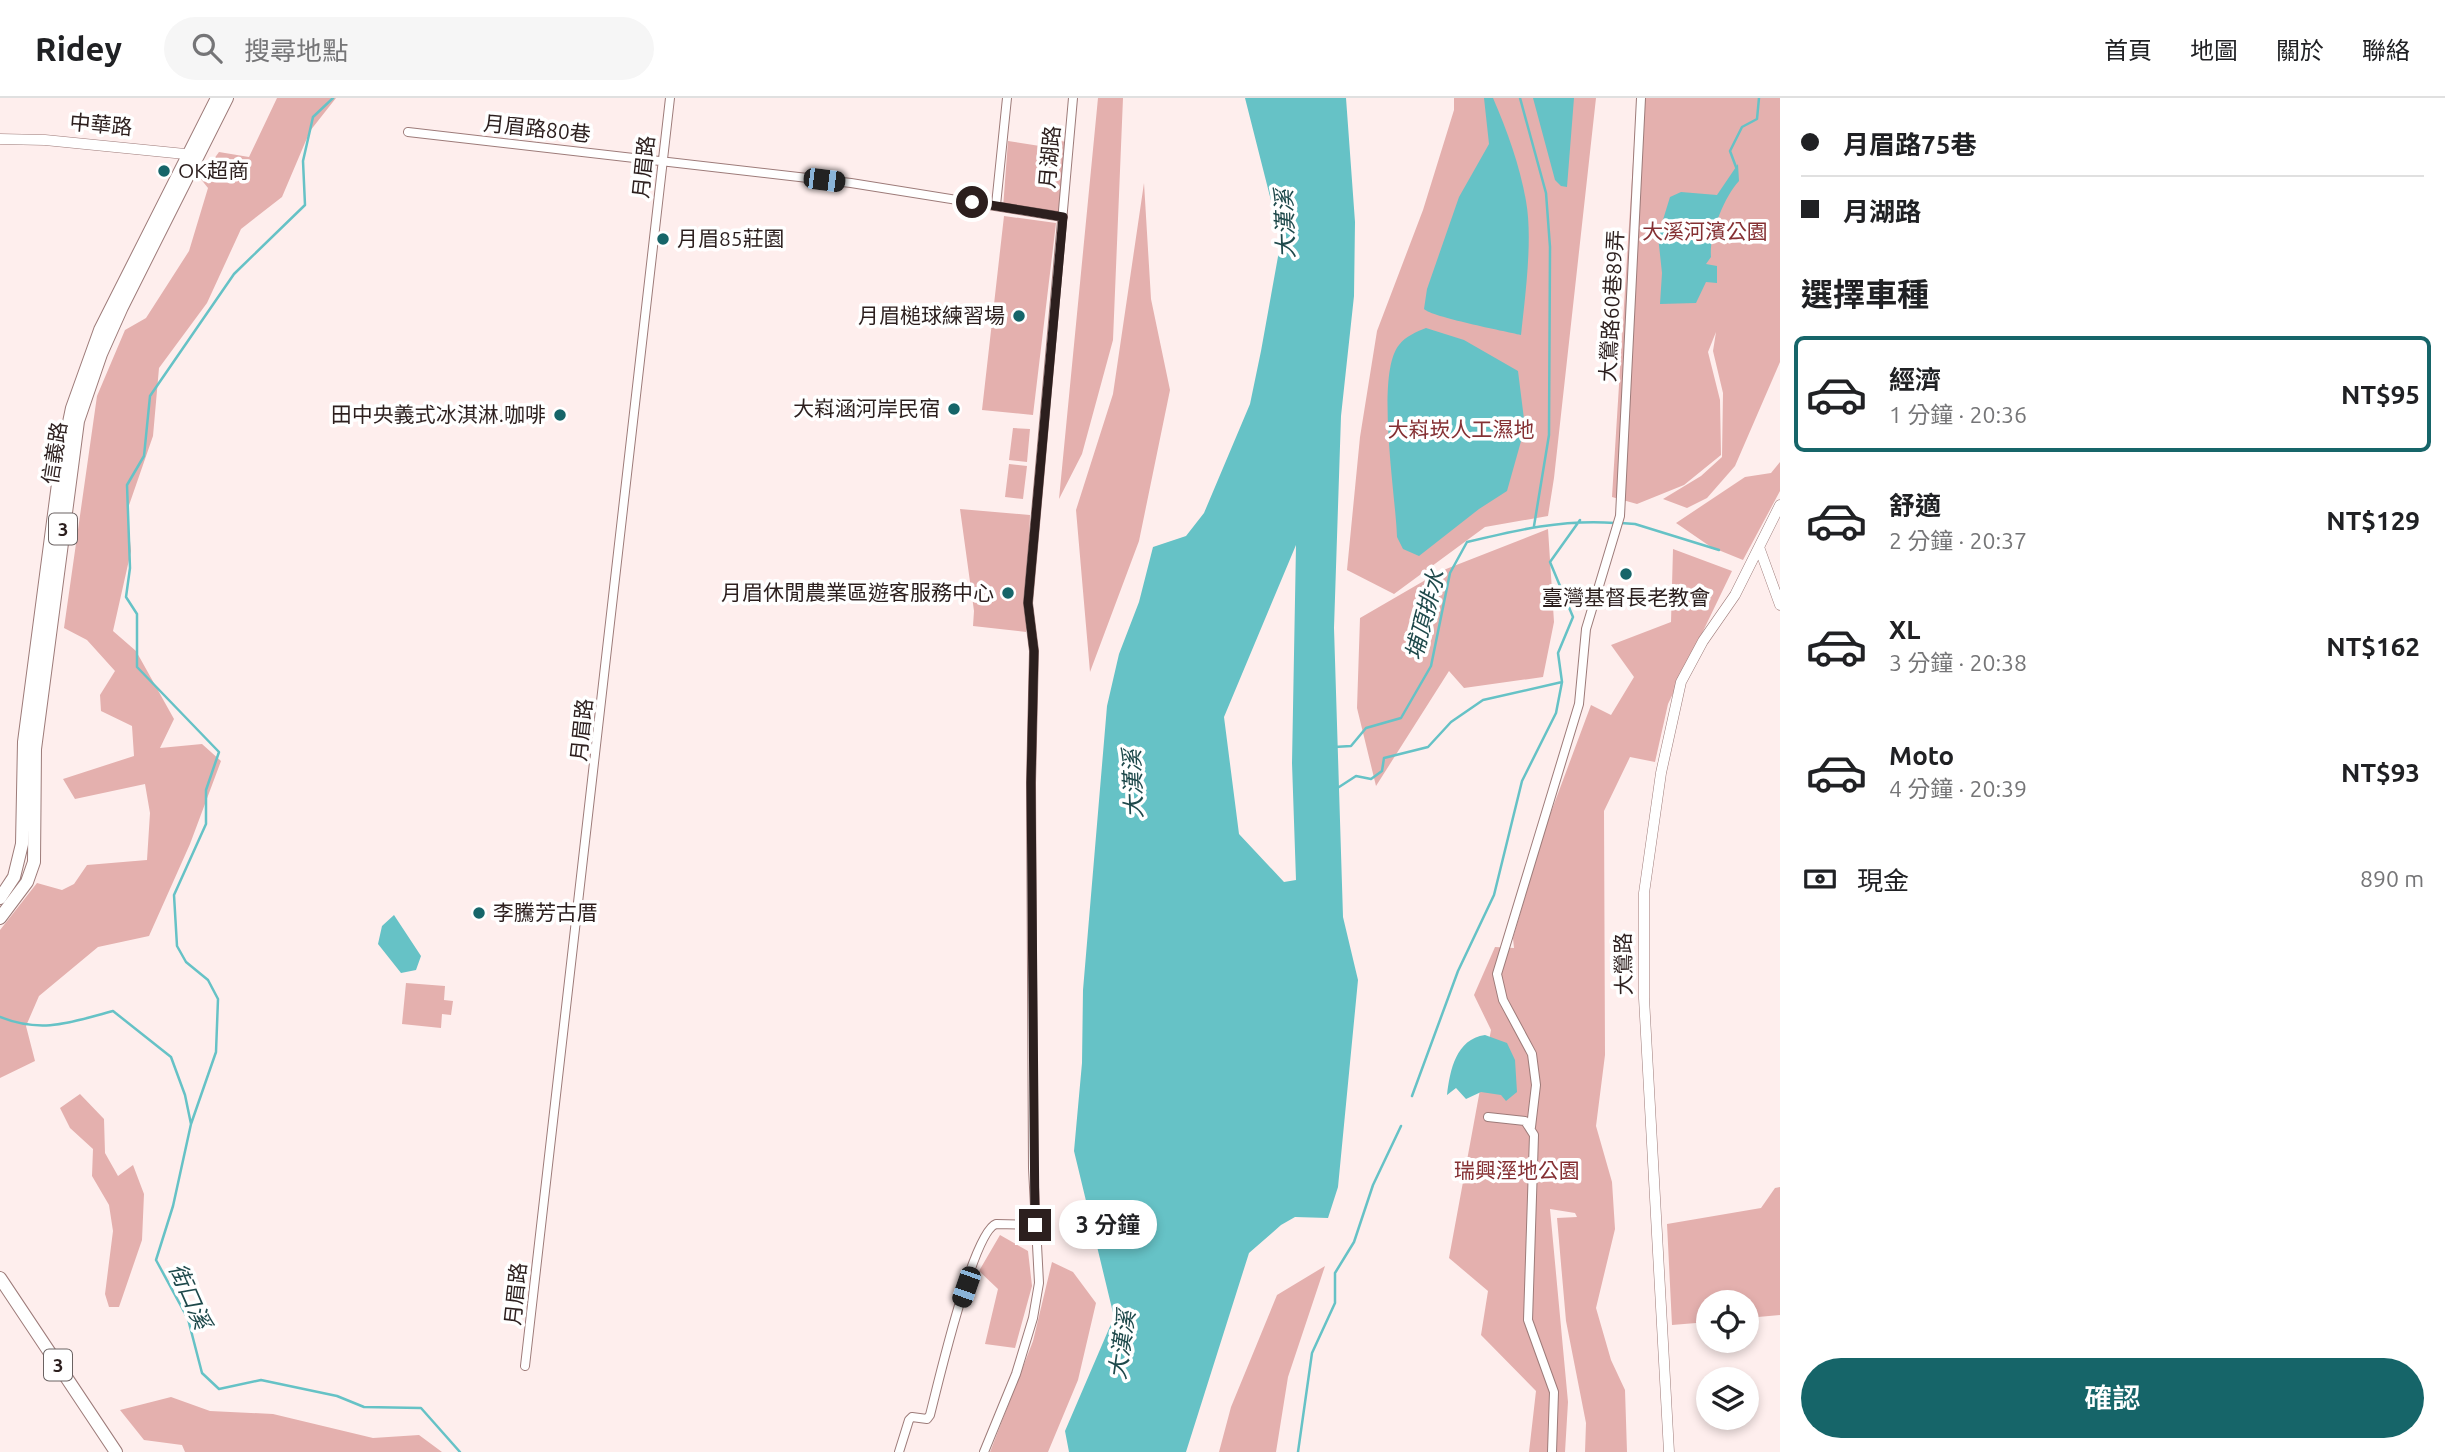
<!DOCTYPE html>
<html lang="zh-TW">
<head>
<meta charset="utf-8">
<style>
	body { margin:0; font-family:Ubuntu,"Noto Sans TC",sans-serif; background:#f6f6f6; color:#202124; height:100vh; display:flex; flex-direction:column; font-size:26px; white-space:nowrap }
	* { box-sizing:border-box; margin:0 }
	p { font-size:23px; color:#757577 }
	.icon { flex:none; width:38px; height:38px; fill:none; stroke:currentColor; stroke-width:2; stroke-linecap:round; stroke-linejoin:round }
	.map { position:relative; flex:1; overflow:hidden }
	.sheet { display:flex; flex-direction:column; background:#fff; width:665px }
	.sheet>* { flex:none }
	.hud { display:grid; align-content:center; height:154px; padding:0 21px; background:#fff }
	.tools { position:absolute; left:1696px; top:1192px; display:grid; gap:14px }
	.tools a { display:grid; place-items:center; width:63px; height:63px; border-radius:50%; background:#fff; box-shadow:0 4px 10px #0003; font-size:35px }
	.end { position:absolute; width:32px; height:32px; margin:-16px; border:9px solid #2c1f1e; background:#fff; box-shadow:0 0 0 4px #fff }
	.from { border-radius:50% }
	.bubble { position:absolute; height:49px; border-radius:24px; background:#fff; box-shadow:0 4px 10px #0003; font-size:23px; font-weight:600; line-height:49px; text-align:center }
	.car { position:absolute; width:21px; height:42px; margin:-21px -10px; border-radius:9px; box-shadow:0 0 5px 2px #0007; background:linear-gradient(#222 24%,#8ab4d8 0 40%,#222 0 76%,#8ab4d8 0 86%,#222 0) }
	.hud b { display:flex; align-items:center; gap:24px; height:66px; font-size:26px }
	.hud b+b { border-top:2px solid #e0e0e0 }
	.hud i { width:18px; height:18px; background:#202124 }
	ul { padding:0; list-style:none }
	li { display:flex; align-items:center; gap:21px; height:116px; margin:0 14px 10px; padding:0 7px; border:4px solid transparent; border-radius:10px }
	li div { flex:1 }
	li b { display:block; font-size:26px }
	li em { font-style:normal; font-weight:600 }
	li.current { border-color:#166569 }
	li>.icon { width:63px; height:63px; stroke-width:1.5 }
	h2 { padding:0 21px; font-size:32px; line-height:84px }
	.pay { display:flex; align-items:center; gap:18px; height:77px; padding:0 21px; font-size:26px }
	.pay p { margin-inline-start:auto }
	.action { display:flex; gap:14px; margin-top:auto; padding:14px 21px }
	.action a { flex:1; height:80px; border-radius:42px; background:#166569; color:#fff; font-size:28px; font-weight:600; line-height:80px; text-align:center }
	header { display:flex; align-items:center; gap:42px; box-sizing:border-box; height:98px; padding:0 35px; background:#fff; border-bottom:2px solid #e0e0e0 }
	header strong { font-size:33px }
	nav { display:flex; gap:38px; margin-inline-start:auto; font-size:24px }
	.search { width:490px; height:63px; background:#f6f6f6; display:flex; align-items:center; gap:18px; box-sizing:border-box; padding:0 24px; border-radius:38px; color:#757577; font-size:26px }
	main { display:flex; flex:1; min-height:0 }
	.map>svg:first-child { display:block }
	.green { fill:#e4b0ae }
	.water { fill:#66c2c6; fill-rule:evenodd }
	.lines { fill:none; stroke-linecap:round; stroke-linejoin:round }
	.stream { stroke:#66c2c6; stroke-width:2.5 }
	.minor-casing { stroke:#9d7b79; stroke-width:10 }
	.tertiary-casing { stroke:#9d7b79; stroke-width:11 }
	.primary-casing { stroke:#9d7b79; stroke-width:14 }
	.minor { stroke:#fff; stroke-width:8 }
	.tertiary { stroke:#fff; stroke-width:10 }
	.primary { stroke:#fff; stroke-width:12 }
	.route { stroke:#2c1f1e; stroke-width:9 }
	.poi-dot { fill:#166569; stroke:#fff; stroke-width:2.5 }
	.labels { text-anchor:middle; stroke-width:7; stroke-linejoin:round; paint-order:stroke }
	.shield { fill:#fff; stroke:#6b6262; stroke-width:2 }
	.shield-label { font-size:19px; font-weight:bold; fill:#2c1f1e }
	.street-label { font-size:21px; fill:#2c1f1e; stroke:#fff }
	.poi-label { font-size:21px; fill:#2c1f1e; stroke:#fff; text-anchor:end }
	.park-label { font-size:21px; fill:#853033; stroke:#fff }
	.water-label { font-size:23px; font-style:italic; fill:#1e494b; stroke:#fff }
</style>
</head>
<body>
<header>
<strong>Ridey</strong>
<div class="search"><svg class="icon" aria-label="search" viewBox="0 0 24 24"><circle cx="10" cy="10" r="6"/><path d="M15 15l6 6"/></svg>搜尋地點</div>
<nav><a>首頁</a><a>地圖</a><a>關於</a><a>聯絡</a></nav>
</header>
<main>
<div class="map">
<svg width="1780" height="1354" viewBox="0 0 1780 1354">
	<rect width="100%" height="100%" fill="#feeeed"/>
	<path class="green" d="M277 0H336L310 33 282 99 241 131 207 205 159 270 153 338 127 413 131 453 113 533 136 553 174 621 160 650 202 646 221 663 190 746 149 838 98 849 39 898 26 928 35 963 0 980V832L37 785 62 792 74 786 87 767 147 762 150 715 145 686 75 701 63 681 134 658 132 628 101 613 100 597 115 573 87 542 64 530 97 298 125 232 146 220 189 153 208 90 200 80 219 54 249 59Z
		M1098 0H1123L1113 242 1082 356 1059 401Z
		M1454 0H1596L1554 380 1548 418 1485 429 1394 496 1347 472 1360 339 1377 233 1423 112 1454 12Z
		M1637 0H1780V264L1735 368 1707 400 1687 410 1663 401 1701 378 1722 359 1723 295 1713 253 1716 234 1708 254 1720 302 1721 357 1684 387 1637 406 1612 399Z
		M1008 43 1059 51 1060 43 1068 44 1062 118 1003 110Z
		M1144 85 1151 201 1170 292 1139 443 1090 574 1076 412 1113 296Z
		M1004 118 1056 125 1033 317 982 312Z
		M1013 330 1030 331 1027 364 1009 362Z
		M1780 364V393L1743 462 1711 449 1676 425 1745 379 1771 375Z
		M1009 366 1027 368 1023 401 1005 399Z
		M960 411 1030 417 1026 534 973 528 974 513Z
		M1548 431 1554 524 1543 579 1464 590 1449 573 1376 688 1357 610 1360 520 1441 473Z
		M1673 451 1732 473 1668 606 1655 664 1630 659 1604 713 1605 957 1596 1028 1612 1084 1615 1131 1596 1210 1611 1262 1625 1292 1627 1354H1585L1586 1325 1566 1223 1557 1120 1577 1119 1575 1115 1550 1111 1568 1304 1565 1354H1529L1536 1293 1481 1237 1488 1193 1449 1160 1491 932 1474 897 1495 849 1514 850 1513 840 1547 725 1591 607 1611 617 1634 579 1611 547 1671 524Z
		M406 885 445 888 444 902 453 903 451 917 442 916 441 930 402 926Z
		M80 996 104 1021 105 1055 118 1078 133 1067 144 1096 142 1142 119 1209H109L105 1196 113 1133 109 1107 92 1078 93 1051 70 1030 60 1010Z
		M1780 1089V1217L1747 1220 1746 1204H1708V1224L1672 1227 1667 1126 1761 1110 1775 1090Z
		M1000 1137 1028 1153 1032 1188 1015 1250 985 1246 998 1191 979 1173Z
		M1052 1164 1073 1174 1096 1205 1078 1282 1048 1354H990L1033 1243Z
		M1325 1168 1288 1279 1276 1354H1219L1231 1309 1277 1197Z
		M171 1299 210 1313 273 1316 373 1340 419 1337 442 1354H185L182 1347 144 1342 120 1312Z"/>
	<path class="water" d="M1245 0H1346L1355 124 1354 198 1341 318 1334 530 1343 819 1358 882 1338 1089 1328 1120 1295 1119 1281 1127 1249 1155 1186 1354H1069L1065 1333 1114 1219 1074 1053 1082 965 1083 892 1107 608 1119 556 1139 504 1153 449 1186 438 1204 415 1250 306 1261 253 1281 142ZM1296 447 1292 665 1296 782 1284 784 1239 736 1224 619Z
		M1484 0H1493C1507 32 1520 68 1526 103 1533 141 1525 199 1521 237 1504 233 1432 219 1424 211L1427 191 1459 99 1489 46Z
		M1533 0H1574L1567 89 1561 88 1555 82Z
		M1738 66 1739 83C1724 99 1709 137 1711 159L1706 166 1717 168V185L1706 184 1696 205 1660 206 1662 175 1658 138 1670 99 1681 94 1717 97Z
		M1426 230 1464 242 1518 273 1525 329 1507 393 1479 411 1419 458 1403 451 1397 439C1396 400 1375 276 1399 247 1406 238 1416 234 1426 230Z
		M394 817 421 858 416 872 401 875 378 846 382 828Z
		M1485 937 1507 945 1515 962 1517 994 1506 1003 1501 997 1481 994 1466 1001 1456 990 1447 997C1450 972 1456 941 1485 937Z"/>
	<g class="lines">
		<path class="stream" d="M1520 0 1546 95 1550 149 1549 337 1534 428
			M1736 69 1730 53 1742 29 1757 21 1759 0
			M1621 425 1635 426 1719 452
			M1334 649 1351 648 1366 630 1401 620 1431 568 1450 475 1467 444C1517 432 1563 421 1615 425
			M1336 691 1356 678 1371 681 1382 673 1384 660 1428 649 1451 624 1483 602 1562 584
			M0 919C43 936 71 924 113 913L171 959 185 997 191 1026 173 1108 156 1162 188 1221 202 1275 219 1291 261 1282 337 1298 364 1309 421 1310 460 1354
			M1412 998 1458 873 1494 797 1522 683 1556 615 1562 584 1558 555 1573 519 1550 464 1580 422
			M191 1026 216 954 218 901 208 882 186 864 177 848 174 797 206 726V692L219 654 137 569V516L126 499 130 470 127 387 144 358 150 298 234 176 305 107 303 63 313 19 333 0
			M1298 1354 1312 1255 1335 1205V1175L1354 1144 1373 1087 1401 1028"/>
		<defs>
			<path id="minor" d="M408 34 851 85 1063 119
				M996 107 1007 0
				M47 361 65 364
				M1488 1019 1525 1023 1534 1037 1528 1222 1554 1294 1552 1354
				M1531 1029 1536 987 1532 956 1503 902 1497 876 1579 606 1586 531 1620 418 1641 0
				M525 1268 670 0
				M899 1354 909 1322 912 1319 927 1321 930 1317C938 1286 973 1134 996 1126L1035 1127
				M984 1354 1016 1276 1033 1220 1039 1185 1033 1070 1031 685 1034 553 1028 505 1073 0"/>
			<path id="tertiary" d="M0 41 45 42 195 57
				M1759 449 1780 507
				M1669 1354 1644 900V795L1661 675 1681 584 1703 543 1735 497 1780 407"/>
			<path id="primary" d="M0 800 14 779 22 746 24 644 61 363 72 310 100 232 217 0
				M0 820 27 784 34 764 35 651 78 323 101 256 122 209 227 0
				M0 1180 116 1354"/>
		</defs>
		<use href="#minor" class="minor-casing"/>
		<use href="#tertiary" class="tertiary-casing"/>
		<use href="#primary" class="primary-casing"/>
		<use href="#minor" class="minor"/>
		<use href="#tertiary" class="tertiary"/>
		<use href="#primary" class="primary"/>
	</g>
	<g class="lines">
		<path class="route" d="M972 104 1063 119 1028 505 1034 553 1031 685 1035 1127"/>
	</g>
	<g class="poi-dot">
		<circle cx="164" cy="73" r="7"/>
		<circle cx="663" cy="141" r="7"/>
		<circle cx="1019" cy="218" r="7"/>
		<circle cx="954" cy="311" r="7"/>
		<circle cx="560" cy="317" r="7"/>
		<circle cx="1626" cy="476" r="7"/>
		<circle cx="1008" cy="495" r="7"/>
		<circle cx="479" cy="815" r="7"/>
	</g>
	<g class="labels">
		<g class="shield">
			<rect x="49" y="415.5" width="28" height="31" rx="5"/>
			<rect x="44" y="1251.5" width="28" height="31" rx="5"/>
		</g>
		<g class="shield-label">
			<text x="63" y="438">3</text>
			<text x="58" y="1274">3</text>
		</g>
		<g class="street-label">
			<text transform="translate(101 27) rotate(5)" y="7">中華路</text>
			<text transform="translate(537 31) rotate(6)" y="7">月眉路80巷</text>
			<text transform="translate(1050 59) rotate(-85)" y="7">月湖路</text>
			<text transform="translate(644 69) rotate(-84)" y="7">月眉路</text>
			<text transform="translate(1612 208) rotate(-87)" y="7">大鶯路60巷89弄</text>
			<text transform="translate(55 355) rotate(-81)" y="7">信義路</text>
			<text transform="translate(582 632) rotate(-84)" y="7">月眉路</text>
			<text transform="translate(1624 866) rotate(-91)" y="7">大鶯路</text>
			<text transform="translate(516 1196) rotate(-84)" y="7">月眉路</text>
		</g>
		<g class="poi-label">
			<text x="178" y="80" text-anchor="start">OK超商</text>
			<text x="677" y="148" text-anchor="start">月眉85莊園</text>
			<text x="1005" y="225">月眉槌球練習場</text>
			<text x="940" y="318">大嵙涵河岸民宿</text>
			<text x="546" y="324">田中央義式冰淇淋.咖啡</text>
			<text x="994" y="502">月眉休閒農業區遊客服務中心</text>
			<text x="1626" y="507" text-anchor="middle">臺灣基督長老教會</text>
			<text x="493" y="822" text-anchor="start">李騰芳古厝</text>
		</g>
		<g class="park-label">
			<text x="1705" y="141">大溪河濱公園</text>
			<text x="1461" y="339">大嵙崁人工濕地</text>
			<text x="1517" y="1080">瑞興溼地公園</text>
		</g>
		<g class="water-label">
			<text transform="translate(1285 126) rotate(-92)" y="8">大漢溪</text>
			<text transform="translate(1425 517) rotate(-75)" y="8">埔頂排水</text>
			<text transform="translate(1133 686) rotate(-92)" y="8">大漢溪</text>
			<text transform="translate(190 1198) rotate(66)" y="8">街口溪</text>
			<text transform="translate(1122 1247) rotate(-82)" y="8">大漢溪</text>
		</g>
	</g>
</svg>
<div class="tools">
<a><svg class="icon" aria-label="locate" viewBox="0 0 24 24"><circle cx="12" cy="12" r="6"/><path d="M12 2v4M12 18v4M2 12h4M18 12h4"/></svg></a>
<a><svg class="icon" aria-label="layers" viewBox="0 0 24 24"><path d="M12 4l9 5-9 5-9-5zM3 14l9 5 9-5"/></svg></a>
</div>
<i class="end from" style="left:972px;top:104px"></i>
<i class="end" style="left:1035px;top:1127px"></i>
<div class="bubble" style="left:1059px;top:1102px;width:98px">3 分鐘</div>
<i class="car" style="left:824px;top:82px;rotate:97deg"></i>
<i class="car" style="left:966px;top:1189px;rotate:199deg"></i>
</div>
<section class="sheet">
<div class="hud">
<b><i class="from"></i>月眉路75巷</b>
<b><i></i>月湖路</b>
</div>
<h2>選擇車種</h2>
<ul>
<li class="current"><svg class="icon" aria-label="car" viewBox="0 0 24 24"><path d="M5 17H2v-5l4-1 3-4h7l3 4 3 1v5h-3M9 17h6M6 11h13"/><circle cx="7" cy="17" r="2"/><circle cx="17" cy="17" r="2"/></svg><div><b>經濟</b><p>1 分鐘 · 20:36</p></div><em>NT$95</em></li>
<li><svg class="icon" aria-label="car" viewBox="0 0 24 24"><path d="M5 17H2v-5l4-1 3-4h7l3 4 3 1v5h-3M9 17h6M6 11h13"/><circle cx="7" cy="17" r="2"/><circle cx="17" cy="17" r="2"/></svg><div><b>舒適</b><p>2 分鐘 · 20:37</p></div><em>NT$129</em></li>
<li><svg class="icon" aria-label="car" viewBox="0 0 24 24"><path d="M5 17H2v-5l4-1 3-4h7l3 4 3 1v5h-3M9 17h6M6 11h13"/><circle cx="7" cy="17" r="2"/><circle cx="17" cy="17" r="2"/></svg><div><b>XL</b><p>3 分鐘 · 20:38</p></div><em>NT$162</em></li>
<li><svg class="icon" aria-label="car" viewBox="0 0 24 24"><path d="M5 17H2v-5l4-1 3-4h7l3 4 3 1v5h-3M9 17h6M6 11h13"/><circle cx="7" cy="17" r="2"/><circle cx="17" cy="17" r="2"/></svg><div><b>Moto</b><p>4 分鐘 · 20:39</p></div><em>NT$93</em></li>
</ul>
<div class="pay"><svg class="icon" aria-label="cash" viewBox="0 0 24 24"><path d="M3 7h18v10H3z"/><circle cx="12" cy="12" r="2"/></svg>現金<p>890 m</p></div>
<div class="action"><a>確認</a></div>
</section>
</main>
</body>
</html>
